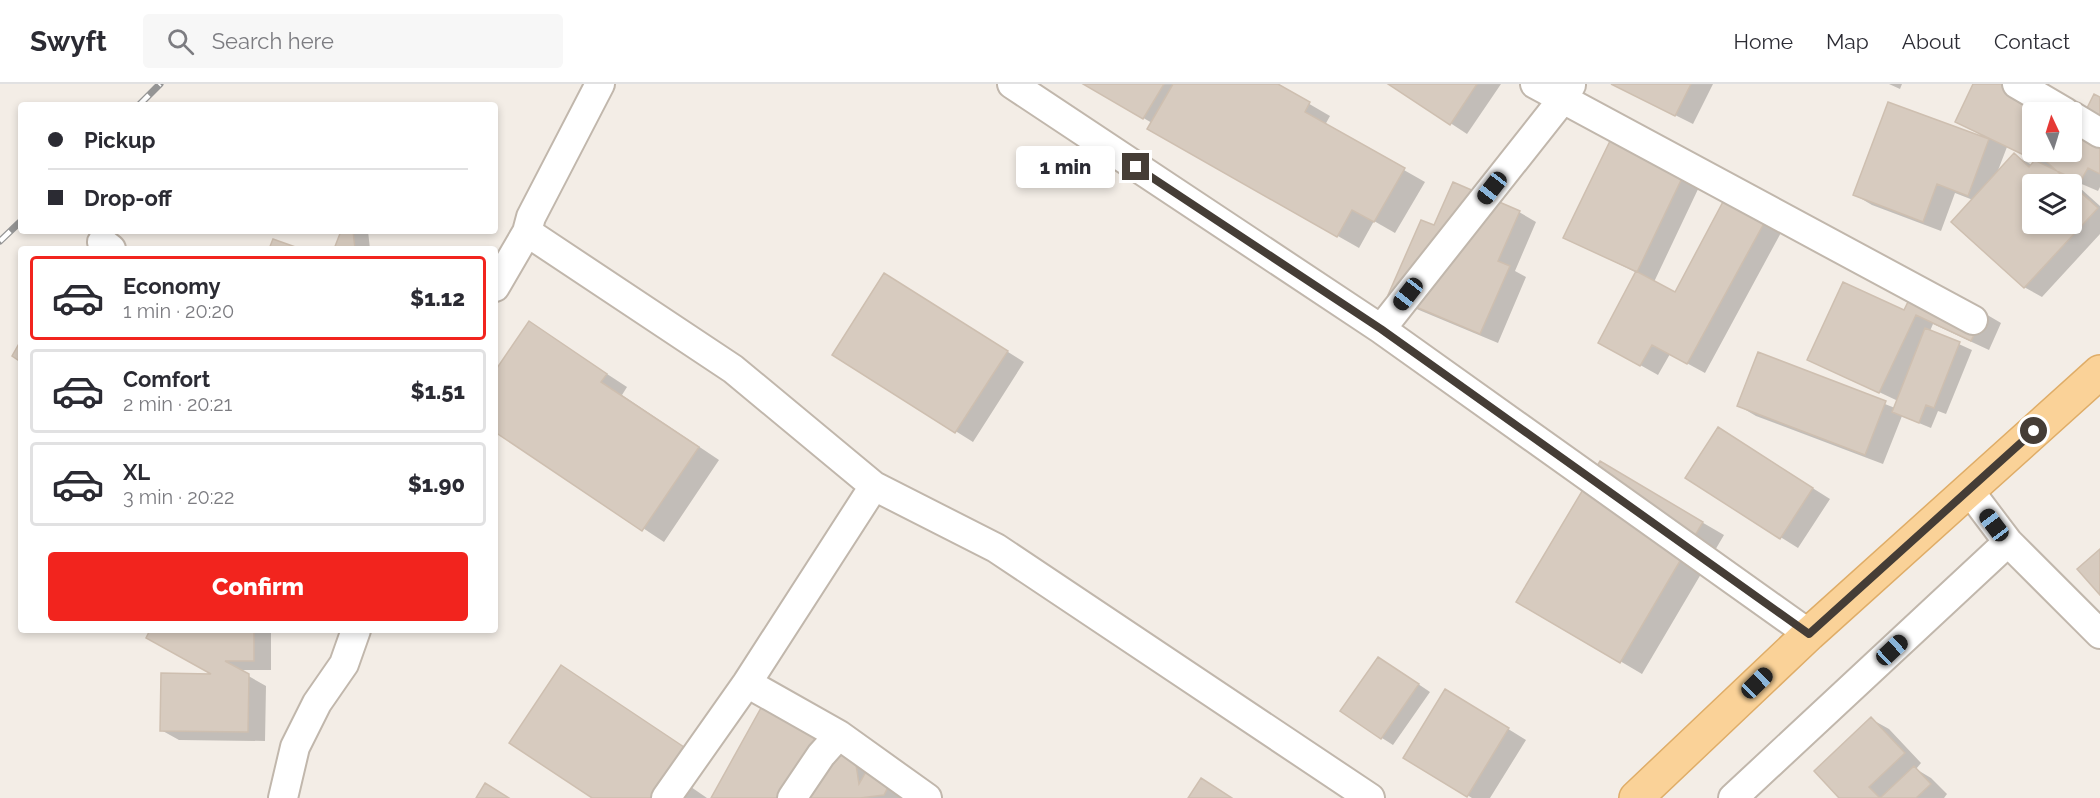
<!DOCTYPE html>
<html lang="en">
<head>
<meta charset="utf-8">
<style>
	body { margin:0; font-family:Raleway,sans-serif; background:#f7f7f7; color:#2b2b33; height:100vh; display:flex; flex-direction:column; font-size:22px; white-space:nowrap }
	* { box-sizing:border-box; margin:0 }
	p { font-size:20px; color:#7c7c81 }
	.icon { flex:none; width:33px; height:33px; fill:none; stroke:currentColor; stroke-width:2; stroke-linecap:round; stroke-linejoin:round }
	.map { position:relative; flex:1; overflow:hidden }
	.panel { position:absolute; left:18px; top:162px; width:480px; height:387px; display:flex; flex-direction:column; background:#fff; border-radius:6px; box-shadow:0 3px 9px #0003 }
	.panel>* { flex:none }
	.guide { position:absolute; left:18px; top:18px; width:480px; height:132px; border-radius:6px; box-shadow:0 3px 9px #0003; display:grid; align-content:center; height:132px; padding:0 30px; background:#fff }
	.needle { width:39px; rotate:356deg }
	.controls { position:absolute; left:2022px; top:18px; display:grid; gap:12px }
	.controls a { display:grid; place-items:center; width:60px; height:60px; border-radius:6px; background:#fff; box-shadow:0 3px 9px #0003; font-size:30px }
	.end { position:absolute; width:27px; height:27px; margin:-14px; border:8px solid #453d36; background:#fff; box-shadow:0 0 0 3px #fff }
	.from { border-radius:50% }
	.bubble { position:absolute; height:42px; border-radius:6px; background:#fff; box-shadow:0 3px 9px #0003; font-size:20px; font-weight:800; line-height:42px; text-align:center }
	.car { position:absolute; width:18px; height:36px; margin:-18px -9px; border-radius:8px; box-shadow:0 0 4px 2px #0007; background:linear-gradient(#222 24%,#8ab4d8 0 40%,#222 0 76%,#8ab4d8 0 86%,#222 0) }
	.guide b { display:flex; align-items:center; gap:21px; height:57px; font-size:22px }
	.guide b+b { border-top:2px solid #e1e1e2 }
	.guide i { width:15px; height:15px; background:#2b2b33 }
	ul { padding:10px 0 0; list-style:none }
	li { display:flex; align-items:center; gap:18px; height:84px; margin:0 12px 9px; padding:0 18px; border:3px solid #e1e1e2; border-radius:6px }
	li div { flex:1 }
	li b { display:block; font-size:22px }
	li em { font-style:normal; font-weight:800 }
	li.active { border-color:#f2241e }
	li>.icon { width:54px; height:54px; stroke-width:1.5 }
	.primary-button { display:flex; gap:12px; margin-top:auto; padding:12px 30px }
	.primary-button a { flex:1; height:69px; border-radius:6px; background:#f2241e; color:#fff; font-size:24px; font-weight:800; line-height:69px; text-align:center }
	header { display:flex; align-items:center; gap:36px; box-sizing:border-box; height:84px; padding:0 30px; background:#fff; border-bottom:2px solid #e1e1e2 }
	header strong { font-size:28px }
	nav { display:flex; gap:33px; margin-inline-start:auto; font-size:21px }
	.search { width:420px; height:54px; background:#f7f7f7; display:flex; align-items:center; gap:15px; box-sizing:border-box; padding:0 21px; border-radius:6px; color:#7c7c81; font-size:22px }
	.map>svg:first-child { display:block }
	.shadow { fill:#0003; fill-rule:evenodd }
	.building { fill:#d7cbbf; stroke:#cebfb0; stroke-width:1.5; fill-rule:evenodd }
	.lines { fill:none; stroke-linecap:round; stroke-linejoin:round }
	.minor-casing { stroke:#c1b7ac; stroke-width:32 }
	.primary-casing { stroke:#dfad68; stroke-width:36 }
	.minor { stroke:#fff; stroke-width:28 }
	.primary { stroke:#fad298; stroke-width:33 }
	.rail-casing { stroke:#959595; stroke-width:7 }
	.rail { stroke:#fff; stroke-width:4.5; stroke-dasharray:14; stroke-linecap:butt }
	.route { stroke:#453d36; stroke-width:8 }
</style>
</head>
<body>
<header>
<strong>Swyft</strong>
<div class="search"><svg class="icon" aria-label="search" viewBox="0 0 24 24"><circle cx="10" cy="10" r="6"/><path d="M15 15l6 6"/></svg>Search here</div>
<nav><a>Home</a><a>Map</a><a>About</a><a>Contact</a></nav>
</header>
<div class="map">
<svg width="2100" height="714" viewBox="0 0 2100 714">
	<rect width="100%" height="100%" fill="#f3ede6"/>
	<path class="shadow" d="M1086 0H1275L1330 32 1325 41 1425 98 1395 149 1374 137 1359 164 1149 45 1152 39Z
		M1391 0H1501L1467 50Z
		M1613 0H1713L1693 40Z
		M1889 0H1902L1900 5Z
		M1974 0 2085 32 2100 15V103L2098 107 2070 95 2100 122V150L2042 213 2024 203 1973 116 1955 109 1941 147 1872 121 1855 111 1984 55 1985 53 1956 38ZM2032 28H2072V68H2032ZM2007 63 2036 77 2032 81 2014 71 1997 89ZM2032 100H2072V140H2032Z
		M1683 91 1700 101 1654 198 1675 210 1734 101 1790 132 1705 289 1670 270 1658 291 1617 268 1637 189 1565 153Z
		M1519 128 1536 138 1515 187 1526 193 1498 259 1407 221 1435 143Z
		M343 147H368L370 165H335Z
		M902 201 1024 278 973 358 834 271Z
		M1905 228 1984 229 2001 239 1989 266 1933 240 1930 247 1972 266 1946 330 1938 327 1931 344 1902 332 1883 380 1756 332 1739 322 1759 270 1895 324 1898 317 1809 275Z
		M529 239 627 303 622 311 719 376 664 458 495 346V289Z
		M1735 355 1830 415 1798 464 1687 394Z
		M1600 379 1724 451 1642 590 1518 517Z
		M152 546H271V586H238L266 602 265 657 179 656 161 646 216 591Z
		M1390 581 1430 608 1393 661 1382 654Z
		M561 583 708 679 691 703 707 714H595Z
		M772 606 910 714H713Z
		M1463 617 1526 656 1490 714H1472L1405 673Z
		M1871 635 1889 645 1921 679 1916 685 1931 694 1947 710 1944 714H1841Z"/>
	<path class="building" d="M1083 0H1164L1143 35Z
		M1173 0H1278L1310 18 1305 28 1405 84 1374 138 1352 126 1337 153 1147 45Z
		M1388 0H1477L1450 41Z
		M1611 0H1691L1675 32Z
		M1973 0H2021L2084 30 2094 10 2100 13V90L2088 84 2080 98 1955 38ZM2032 28H2072V68H2032Z
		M1888 18 1989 55 1968 112 1937 100 1923 138 1853 111Z
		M1611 55 1684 90 1637 188 1563 154Z
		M2014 69 2029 83 2039 71 2098 124 2024 204 1951 138ZM2032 100H2072V140H2032Z
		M1453 98 1520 127 1498 177 1510 182 1480 250 1388 211 1421 136 1434 141Z
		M1733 99 1774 121 1687 280 1652 261 1640 282 1598 259 1636 187 1675 208Z
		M341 147H353L355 165H334Z
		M273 155 301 165H269Z
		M884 189 1008 267 955 349 832 271Z
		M1918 197 1985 228 1971 257 1916 231 1879 309 1807 276 1843 198 1904 226Z
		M529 237 607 290 601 298 699 363 642 447 495 348V287Z
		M1925 244 1960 258 1934 324 1926 321 1919 339 1892 328Z
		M21 256V278L12 272Z
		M1758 268 1886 317 1865 371 1737 322Z
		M1718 343 1813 404 1780 455 1685 394Z
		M1600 377 1703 438 1620 579 1516 518Z
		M2100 465V511L2077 485Z
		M150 546H254V577H225L249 590 248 648 160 647 161 589 211 590 146 554Z
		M1378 573 1419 600 1381 655 1340 627Z
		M561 581 687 665 677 714H592L509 659Z
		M772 604 851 648 859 700 867 686 890 699 884 711 860 714H711Z
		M1445 605 1509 644 1467 713 1403 674Z
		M1871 633 1905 669 1869 703 1880 714 1914 682 1931 700 1916 714H1839L1814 687Z
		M1201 694 1232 714H1188Z
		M485 699 509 714H476Z"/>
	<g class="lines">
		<defs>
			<path id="minor" d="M600 0 531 133 527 148 733 285 874 402 996 464 1370 714
				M1012 0 1381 245 1809 550
				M1535 0 1973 236
				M2017 0 2065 28
				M2072 32 2100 49
				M102 158 111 165
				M495 203 527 148
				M1381 245 1562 16 1571 1
				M1968 405 2008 458 2100 550
				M747 599 839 651 927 714
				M283 714 295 663 317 619 344 580 356 546
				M666 714 747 599 874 402
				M792 714 821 671 839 651
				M1733 714 2008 458"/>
			<path id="primary" d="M1636 714 1809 550 2100 288"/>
		</defs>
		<use href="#minor" class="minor-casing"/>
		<use href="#primary" class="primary-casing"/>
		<use href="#minor" class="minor"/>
		<use href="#primary" class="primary"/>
		<defs>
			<path id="rail" d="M139 21 160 0
				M0 157 21 137"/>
		</defs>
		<use href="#rail" class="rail-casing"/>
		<use href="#rail" class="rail"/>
	</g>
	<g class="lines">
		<path class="route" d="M1136 83 1381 245 1809 550 2034 347"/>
	</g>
</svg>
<div class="controls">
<a><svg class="needle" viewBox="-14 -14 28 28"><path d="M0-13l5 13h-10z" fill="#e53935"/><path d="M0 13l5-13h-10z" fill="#7c7c81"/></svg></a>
<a><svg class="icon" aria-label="layers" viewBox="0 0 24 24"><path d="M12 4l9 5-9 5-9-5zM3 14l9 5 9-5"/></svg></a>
</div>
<i class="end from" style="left:2034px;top:347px"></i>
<i class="end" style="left:1136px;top:83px"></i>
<div class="bubble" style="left:1016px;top:62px;width:99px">1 min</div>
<i class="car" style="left:1492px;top:104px;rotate:218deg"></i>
<i class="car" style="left:1408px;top:210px;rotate:218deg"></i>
<i class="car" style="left:1994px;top:441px;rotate:323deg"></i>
<i class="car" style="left:1892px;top:566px;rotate:47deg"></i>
<i class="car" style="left:1757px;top:599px;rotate:46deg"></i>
<div class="guide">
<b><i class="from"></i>Pickup</b>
<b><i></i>Drop-off</b>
</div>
<section class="panel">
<ul>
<li class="active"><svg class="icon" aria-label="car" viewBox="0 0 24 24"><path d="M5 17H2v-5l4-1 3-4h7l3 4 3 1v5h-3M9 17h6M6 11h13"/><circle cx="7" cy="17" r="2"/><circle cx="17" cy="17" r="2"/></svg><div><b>Economy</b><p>1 min · 20:20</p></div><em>$1.12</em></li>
<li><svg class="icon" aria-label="car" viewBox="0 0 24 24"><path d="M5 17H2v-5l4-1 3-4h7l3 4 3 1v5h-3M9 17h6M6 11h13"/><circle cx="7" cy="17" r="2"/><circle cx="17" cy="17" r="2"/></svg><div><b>Comfort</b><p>2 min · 20:21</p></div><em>$1.51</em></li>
<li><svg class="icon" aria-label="car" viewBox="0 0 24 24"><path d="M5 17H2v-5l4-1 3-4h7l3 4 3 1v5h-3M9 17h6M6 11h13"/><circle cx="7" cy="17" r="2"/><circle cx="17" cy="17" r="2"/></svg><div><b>XL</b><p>3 min · 20:22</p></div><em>$1.90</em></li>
</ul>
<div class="primary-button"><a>Confirm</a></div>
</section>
</div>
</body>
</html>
